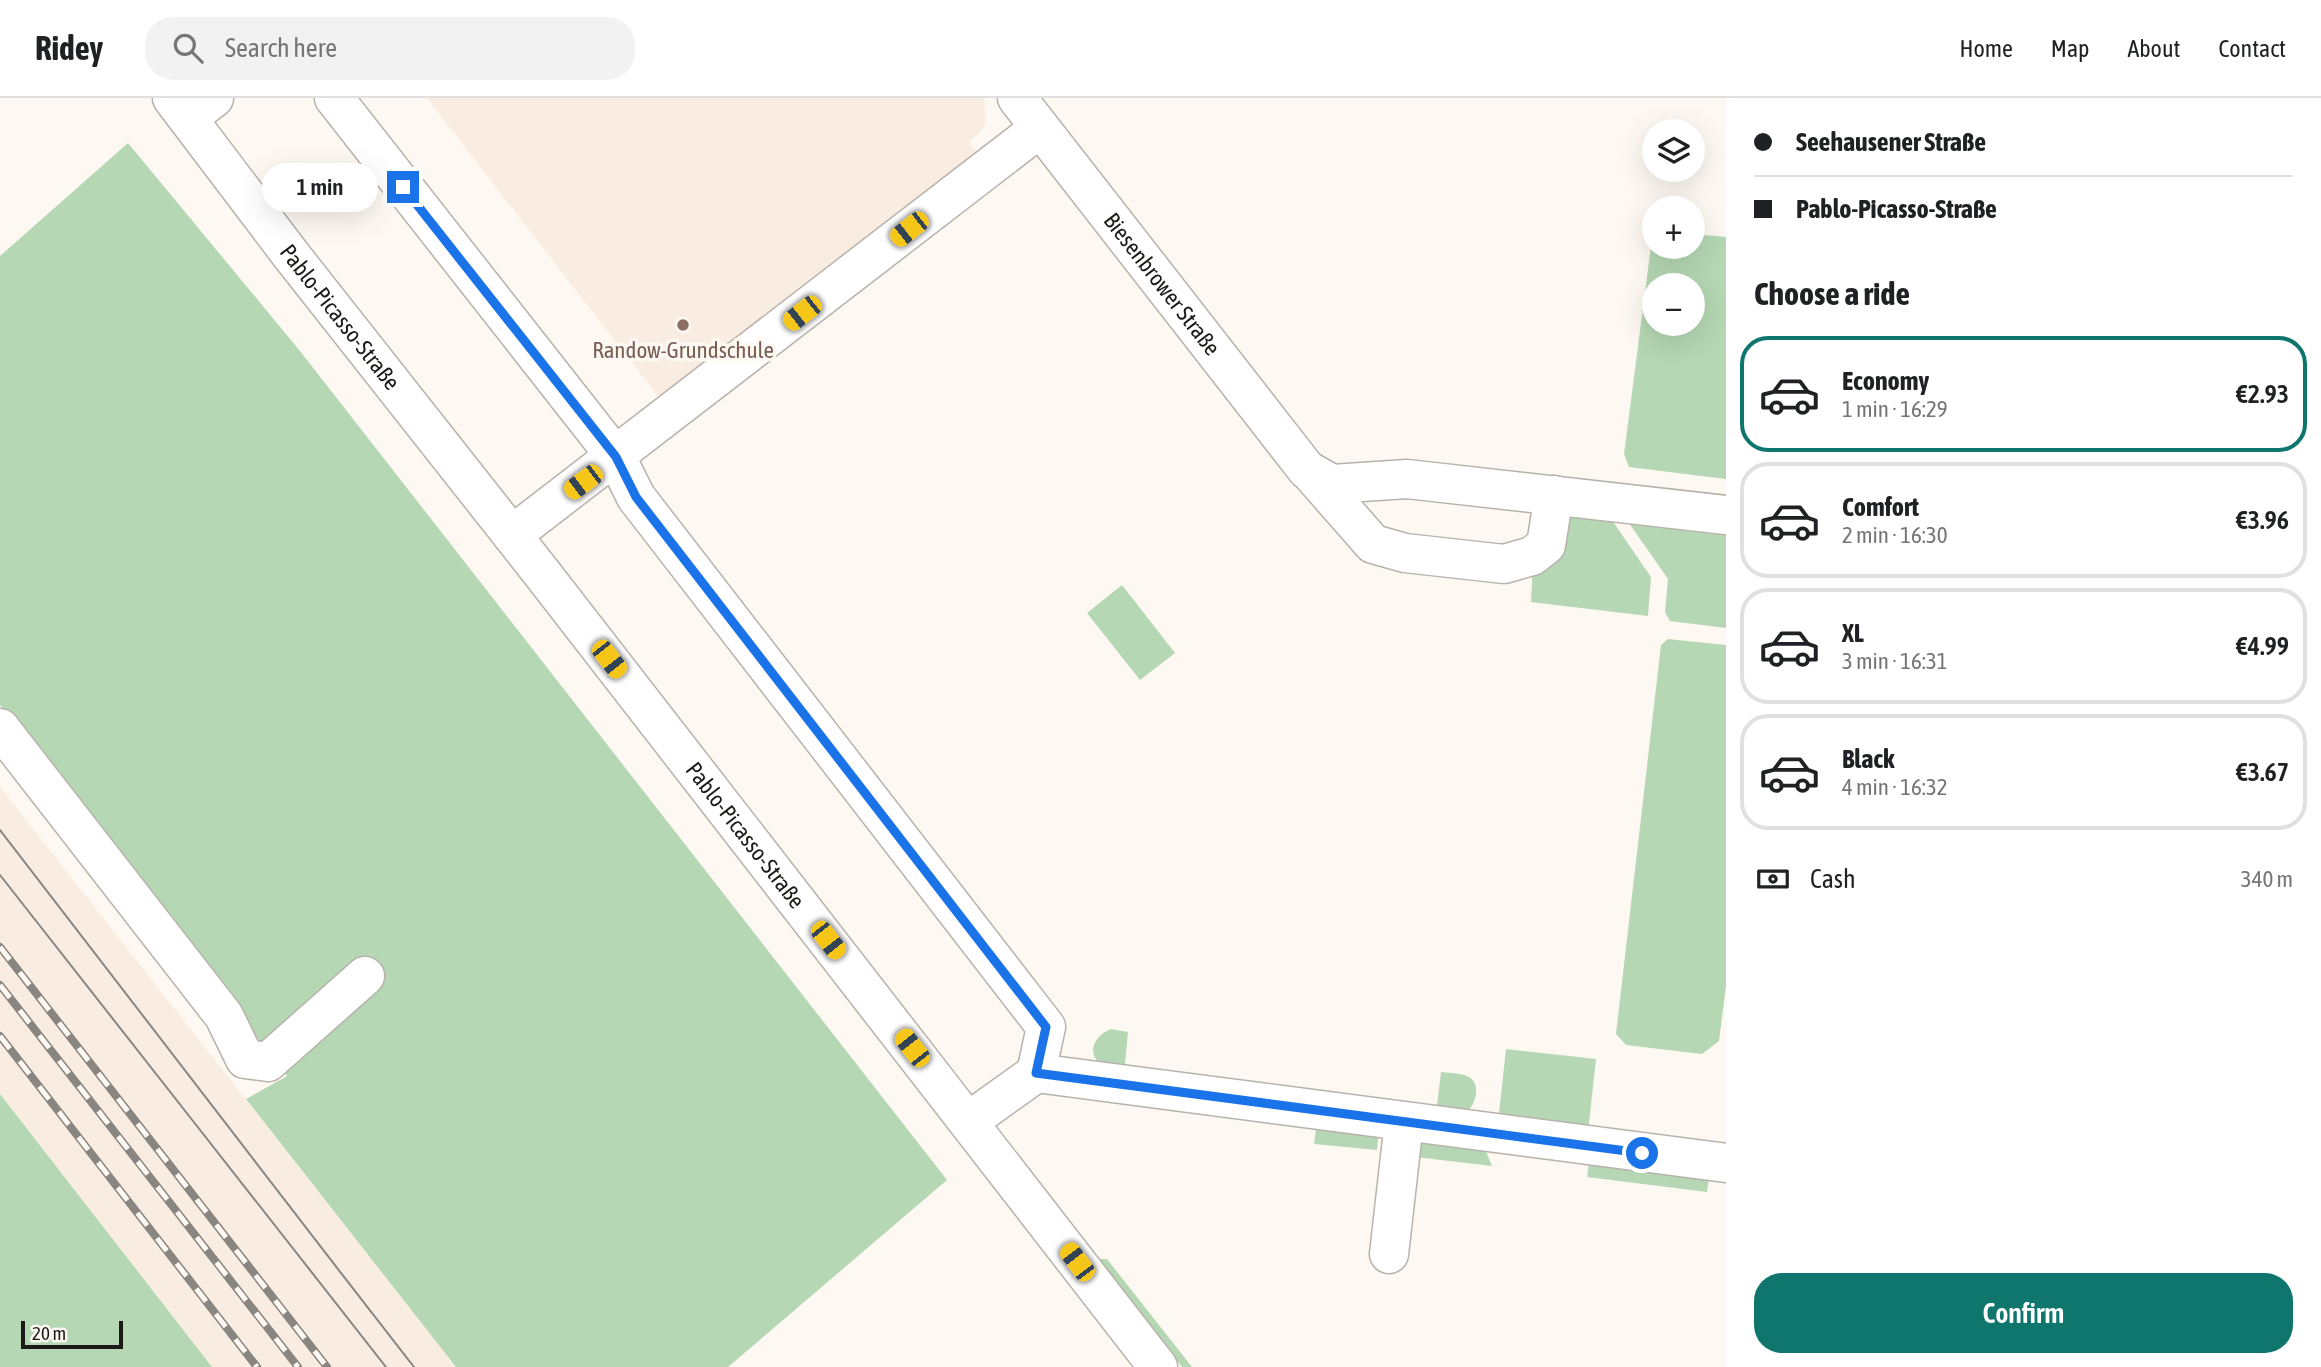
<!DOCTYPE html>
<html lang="en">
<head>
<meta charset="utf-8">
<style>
	body { margin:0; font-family:"Asap Condensed",sans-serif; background:#f2f2f2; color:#202124; height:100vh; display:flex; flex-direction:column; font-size:26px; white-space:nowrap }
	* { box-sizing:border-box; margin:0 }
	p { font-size:23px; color:#757577 }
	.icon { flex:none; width:38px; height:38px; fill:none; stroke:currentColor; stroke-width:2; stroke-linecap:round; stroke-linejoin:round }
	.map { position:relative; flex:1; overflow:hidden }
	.sheet { display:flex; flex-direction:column; background:#fff; width:595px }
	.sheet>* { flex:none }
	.guide { display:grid; align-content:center; height:154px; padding:0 28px; background:#fff }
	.controls { position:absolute; left:1642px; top:21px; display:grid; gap:14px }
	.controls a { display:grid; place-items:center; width:63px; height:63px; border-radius:50%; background:#fff; box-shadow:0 7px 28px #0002; font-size:35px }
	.scale { position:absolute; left:21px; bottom:18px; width:102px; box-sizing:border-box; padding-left:7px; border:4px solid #1c1a18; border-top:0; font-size:19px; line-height:24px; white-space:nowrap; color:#1c1a18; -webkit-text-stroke:5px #fef8f2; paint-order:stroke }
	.end { position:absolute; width:32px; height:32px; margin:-16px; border:9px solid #1a73e8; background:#fff; box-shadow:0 0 0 4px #fff }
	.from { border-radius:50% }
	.bubble { position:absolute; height:49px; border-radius:24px; background:#fff; box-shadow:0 7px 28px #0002; font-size:23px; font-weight:600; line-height:49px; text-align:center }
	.car { position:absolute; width:21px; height:42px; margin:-21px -10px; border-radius:9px; box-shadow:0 0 5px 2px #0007; background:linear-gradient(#f5c518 24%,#345 0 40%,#f5c518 0 76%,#345 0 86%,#f5c518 0) }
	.guide b { display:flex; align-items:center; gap:24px; height:66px; font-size:26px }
	.guide b+b { border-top:2px solid #e0e0e0 }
	.guide i { width:18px; height:18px; background:#202124 }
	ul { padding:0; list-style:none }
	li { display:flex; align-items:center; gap:21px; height:116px; margin:0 14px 10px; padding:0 14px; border:4px solid #e0e0e0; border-radius:28px }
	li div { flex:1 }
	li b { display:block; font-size:26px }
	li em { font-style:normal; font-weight:600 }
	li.on { border-color:#0f766e }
	li>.icon { width:63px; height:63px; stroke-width:1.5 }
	h2 { padding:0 28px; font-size:32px; line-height:84px }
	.pay { display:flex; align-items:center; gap:18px; height:77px; padding:0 28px; font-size:26px }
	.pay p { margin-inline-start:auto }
	.action { display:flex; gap:14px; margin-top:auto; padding:14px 28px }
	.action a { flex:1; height:80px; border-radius:28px; background:#0f766e; color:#fff; font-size:28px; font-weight:600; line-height:80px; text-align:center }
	header { display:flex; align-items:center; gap:42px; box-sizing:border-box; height:98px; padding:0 35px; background:#fff; border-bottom:2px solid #e0e0e0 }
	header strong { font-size:33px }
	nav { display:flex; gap:38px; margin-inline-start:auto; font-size:24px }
	.search { width:490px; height:63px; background:#f2f2f2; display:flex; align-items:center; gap:18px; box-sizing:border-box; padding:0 24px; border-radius:28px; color:#757577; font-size:26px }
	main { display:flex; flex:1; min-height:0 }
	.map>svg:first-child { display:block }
	.built { fill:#f8ede0 }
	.green { fill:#b5d7b3; fill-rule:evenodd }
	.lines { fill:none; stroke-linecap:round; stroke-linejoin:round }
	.minor-casing { stroke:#b7b2ac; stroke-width:41 }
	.major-casing { stroke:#b7b2ac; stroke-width:41 }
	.minor { stroke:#fff; stroke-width:38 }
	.major { stroke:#fff; stroke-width:38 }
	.tram { stroke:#898581; stroke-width:2 }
	.rail-casing { stroke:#898581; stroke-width:8 }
	.rail { stroke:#fef8f2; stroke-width:5; stroke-dasharray:16; stroke-linecap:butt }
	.route { stroke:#1a73e8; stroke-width:9 }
	.education-dot { fill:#8d6e63; stroke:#fef8f2; stroke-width:2.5 }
	.labels { text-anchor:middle; stroke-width:7; stroke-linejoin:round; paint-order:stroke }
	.street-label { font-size:23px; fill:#1c1a18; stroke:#fef8f2 }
	.education-label { font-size:23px; fill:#785e54; stroke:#fef8f2 }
</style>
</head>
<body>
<header>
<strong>Ridey</strong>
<div class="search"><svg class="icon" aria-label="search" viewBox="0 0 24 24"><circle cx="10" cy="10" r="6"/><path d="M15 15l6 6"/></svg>Search here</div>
<nav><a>Home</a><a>Map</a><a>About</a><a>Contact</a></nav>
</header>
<main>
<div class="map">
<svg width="1726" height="1269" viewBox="0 0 1726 1269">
	<rect width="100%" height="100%" fill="#fef8f2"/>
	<path class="built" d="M427 0H984L986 23 980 34 969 44 978 57 664 306Z
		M0 689 456 1269H212L0 996Z"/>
	<path class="green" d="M128 45 300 253 947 1082 728 1269H456L246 1001 287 978 0 607V158Z
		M1692 136 1726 139V381L1629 369 1624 356 1651 148 1692 149ZM1654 187H1692V226H1654Z
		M1572 410 1605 412 1651 479 1648 518 1531 504 1533 466Z
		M1622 415 1726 428V530L1670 523 1665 514 1668 481Z
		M1122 487 1175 555 1140 582 1087 515Z
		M1668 541 1726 547V888L1719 943 1702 956 1626 947 1616 936 1661 547Z
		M1111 931 1128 934 1124 977C1117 974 1108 972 1102 967 1085 955 1095 937 1111 931Z
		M1506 951 1596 961 1588 1034 1498 1024Z
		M1441 974C1449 975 1462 975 1469 979 1482 987 1475 1006 1467 1015L1436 1016Z
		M0 996 212 1269H0Z
		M1317 1024 1379 1032 1377 1052 1314 1046Z
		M1417 1037 1482 1044 1492 1068 1415 1059Z
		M1590 1058 1710 1074 1707 1094 1587 1079Z
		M1099 1161H1107L1192 1269H1182Z"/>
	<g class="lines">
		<defs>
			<g id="minor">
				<path d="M334 0 616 359 636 399 1046 929 1036 975"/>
				<path id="s1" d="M1017 0 1307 372 1332 386 1407 381 1726 417"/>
				<path d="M188 20 214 0"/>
				<path d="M1309 373 1373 446 1405 455 1504 466 1532 458 1546 447 1554 397"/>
				<path d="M512 437 1040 30"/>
				<path d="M0 630 224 918 245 961 268 964 365 878"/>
				<path d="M969 1023 1036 975 1726 1065"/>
				<path d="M1389 1156 1404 1024"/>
			</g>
			<g id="major">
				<path id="s2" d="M172 0 291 157 541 474 1158 1269"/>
			</g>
		</defs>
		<use href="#minor" class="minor-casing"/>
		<use href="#major" class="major-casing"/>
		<use href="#minor" class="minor"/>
		<use href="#major" class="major"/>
		<path class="tram" d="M0 732C139 911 275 1091 414 1269
			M0 777C128 942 258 1104 386 1269"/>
		<defs>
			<path id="rail" d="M0 849 327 1269
				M0 887 298 1269
				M0 938 257 1269"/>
		</defs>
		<use href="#rail" class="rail-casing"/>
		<use href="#rail" class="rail"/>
	</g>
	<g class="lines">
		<path class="route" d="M403 89 616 359 636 399 1046 929 1036 975 1642 1055"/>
	</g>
	<circle class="education-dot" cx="683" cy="227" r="7"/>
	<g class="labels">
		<g class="street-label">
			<text dy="8" stroke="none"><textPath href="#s1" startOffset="236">Biesenbrower Straße</textPath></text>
			<text dy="8" stroke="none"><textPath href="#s2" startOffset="276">Pablo-Picasso-Straße</textPath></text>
			<text dy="8" stroke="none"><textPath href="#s2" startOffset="934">Pablo-Picasso-Straße</textPath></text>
		</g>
		<g class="education-label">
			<text x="683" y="260">Randow-Grundschule</text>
		</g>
	</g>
</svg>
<div class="controls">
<a><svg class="icon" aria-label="layers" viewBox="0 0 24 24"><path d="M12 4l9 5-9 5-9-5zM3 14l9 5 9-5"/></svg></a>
<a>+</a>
<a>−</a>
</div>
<div class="scale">20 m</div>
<i class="end from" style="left:1642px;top:1055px"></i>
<i class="end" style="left:403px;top:89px"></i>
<div class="bubble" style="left:262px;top:65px;width:116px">1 min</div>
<i class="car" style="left:909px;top:131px;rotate:232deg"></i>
<i class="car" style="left:802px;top:215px;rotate:232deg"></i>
<i class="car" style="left:583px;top:384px;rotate:233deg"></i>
<i class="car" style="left:609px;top:561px;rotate:142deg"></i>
<i class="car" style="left:828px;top:842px;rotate:142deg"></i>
<i class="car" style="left:912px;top:950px;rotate:322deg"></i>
<i class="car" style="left:1077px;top:1164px;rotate:323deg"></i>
</div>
<section class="sheet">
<div class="guide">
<b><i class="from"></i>Seehausener Straße</b>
<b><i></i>Pablo-Picasso-Straße</b>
</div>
<h2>Choose a ride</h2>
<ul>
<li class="on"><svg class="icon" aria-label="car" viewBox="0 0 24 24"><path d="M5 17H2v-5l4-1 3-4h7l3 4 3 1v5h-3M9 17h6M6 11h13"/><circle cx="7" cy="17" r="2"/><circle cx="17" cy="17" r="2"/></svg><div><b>Economy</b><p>1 min · 16:29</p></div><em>€2.93</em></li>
<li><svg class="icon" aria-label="car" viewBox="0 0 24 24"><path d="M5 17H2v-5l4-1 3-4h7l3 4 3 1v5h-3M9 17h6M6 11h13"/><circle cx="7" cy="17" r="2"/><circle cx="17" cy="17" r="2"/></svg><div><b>Comfort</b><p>2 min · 16:30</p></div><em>€3.96</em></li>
<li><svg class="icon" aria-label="car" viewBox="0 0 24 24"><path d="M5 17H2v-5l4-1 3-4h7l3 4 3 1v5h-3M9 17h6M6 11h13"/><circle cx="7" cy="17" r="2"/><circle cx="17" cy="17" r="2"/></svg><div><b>XL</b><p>3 min · 16:31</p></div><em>€4.99</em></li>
<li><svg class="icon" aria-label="car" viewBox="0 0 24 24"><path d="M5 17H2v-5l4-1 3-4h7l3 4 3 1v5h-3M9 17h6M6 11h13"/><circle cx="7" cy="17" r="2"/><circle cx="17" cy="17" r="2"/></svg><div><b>Black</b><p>4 min · 16:32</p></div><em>€3.67</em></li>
</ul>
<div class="pay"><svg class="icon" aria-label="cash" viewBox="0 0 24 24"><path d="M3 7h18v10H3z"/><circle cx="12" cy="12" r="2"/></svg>Cash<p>340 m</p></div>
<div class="action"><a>Confirm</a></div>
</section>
</main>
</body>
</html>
